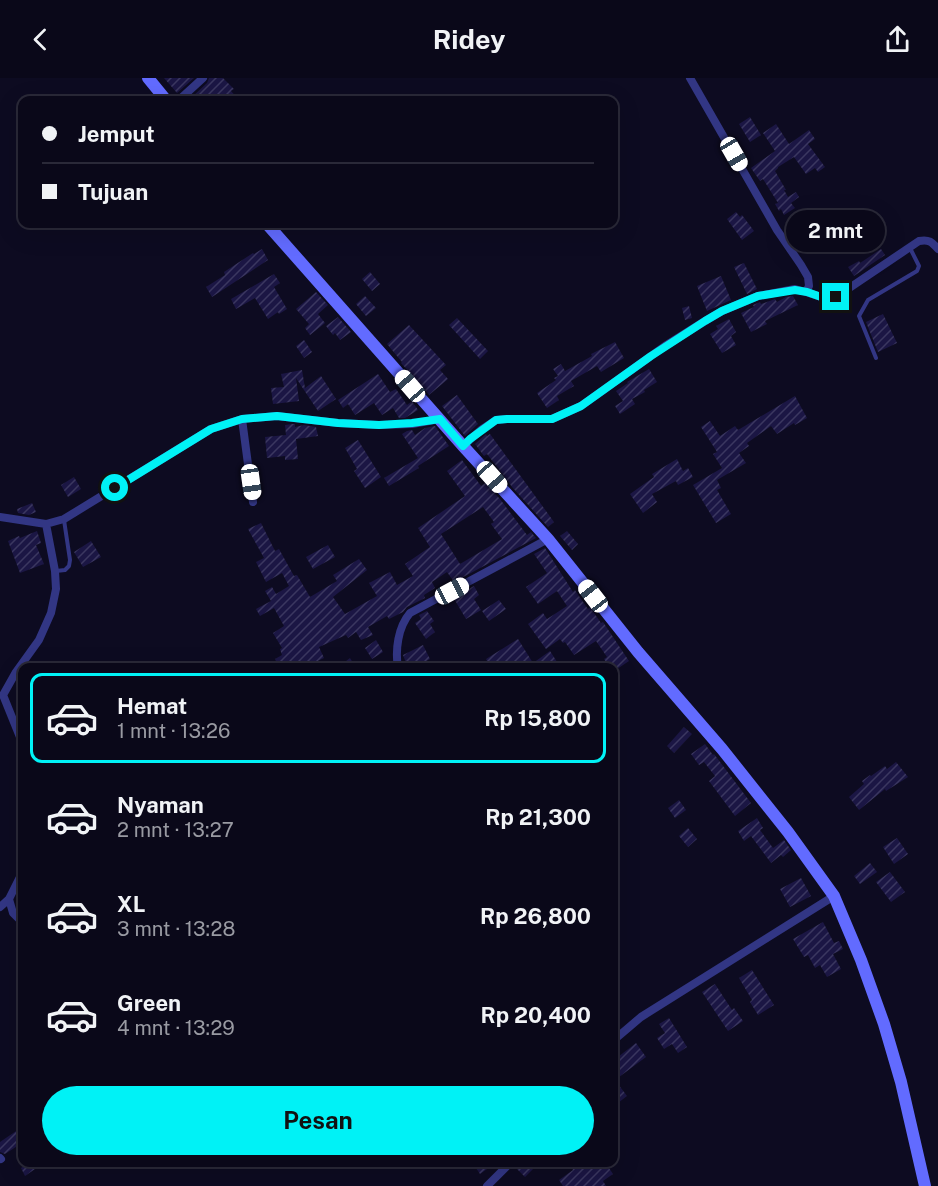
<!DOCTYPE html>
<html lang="id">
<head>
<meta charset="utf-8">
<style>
	body { margin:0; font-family:"Public Sans",sans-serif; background:#131122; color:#f1f3f6; height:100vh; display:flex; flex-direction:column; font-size:22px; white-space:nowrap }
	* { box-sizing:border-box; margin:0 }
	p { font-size:20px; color:#999aa2 }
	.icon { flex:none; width:33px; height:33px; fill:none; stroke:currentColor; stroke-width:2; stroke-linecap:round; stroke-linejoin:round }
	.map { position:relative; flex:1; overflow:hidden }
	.side { position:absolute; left:18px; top:585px; width:600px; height:504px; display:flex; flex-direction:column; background:#0a0819; border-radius:12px; box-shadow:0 6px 24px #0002,0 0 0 2px #2a2938 }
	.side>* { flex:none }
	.banner { position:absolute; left:18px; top:18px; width:600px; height:132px; border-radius:12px; box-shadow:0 6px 24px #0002,0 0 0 2px #2a2938; display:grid; align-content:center; height:132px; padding:0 24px; background:#0a0819 }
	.end { position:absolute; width:27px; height:27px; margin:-14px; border:8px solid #00f2f6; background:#111; box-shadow:0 0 0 3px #111 }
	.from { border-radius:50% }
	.bubble { position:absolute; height:42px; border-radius:21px; background:#0a0819; box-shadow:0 6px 24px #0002,0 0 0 2px #2a2938; font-size:20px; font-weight:700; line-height:42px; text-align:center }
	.car { position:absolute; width:18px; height:36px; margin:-18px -9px; border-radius:8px; box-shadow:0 0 4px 2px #0007; background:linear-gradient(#fff 24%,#345 0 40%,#fff 0 76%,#345 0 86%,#fff 0) }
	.banner b { display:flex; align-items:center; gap:21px; height:57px; font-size:22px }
	.banner b+b { border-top:2px solid #2a2938 }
	.banner i { width:15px; height:15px; background:#f1f3f6 }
	ul { padding:10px 0 0; list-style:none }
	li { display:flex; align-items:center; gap:18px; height:90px; margin:0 12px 9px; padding:0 12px; border:3px solid transparent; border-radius:12px }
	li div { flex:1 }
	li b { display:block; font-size:22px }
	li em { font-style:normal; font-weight:700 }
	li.on { border-color:#00f2f6 }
	li>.icon { width:54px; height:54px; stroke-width:1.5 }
	.cta { display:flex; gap:12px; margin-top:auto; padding:12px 24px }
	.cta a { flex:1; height:69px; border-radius:36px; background:#00f2f6; color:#111; font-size:24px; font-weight:700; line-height:69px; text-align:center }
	header { display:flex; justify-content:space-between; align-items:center; height:78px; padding:0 24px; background:#0a0819; font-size:27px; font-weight:700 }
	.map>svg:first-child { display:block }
	.building { fill:url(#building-hatch); fill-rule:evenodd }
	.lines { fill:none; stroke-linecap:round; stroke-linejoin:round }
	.lane { stroke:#323684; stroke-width:4 }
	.street { stroke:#323684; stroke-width:8 }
	.secondary { stroke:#626bff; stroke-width:12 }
	.route { stroke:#00f2f6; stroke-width:8 }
</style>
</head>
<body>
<header><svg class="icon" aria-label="back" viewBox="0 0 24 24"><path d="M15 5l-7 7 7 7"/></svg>Ridey<svg class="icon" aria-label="share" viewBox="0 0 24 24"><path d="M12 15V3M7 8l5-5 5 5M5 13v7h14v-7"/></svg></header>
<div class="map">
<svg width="938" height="1108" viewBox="0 0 938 1108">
	<defs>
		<pattern id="building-hatch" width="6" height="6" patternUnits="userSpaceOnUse" patternTransform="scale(1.5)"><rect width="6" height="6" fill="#1b1644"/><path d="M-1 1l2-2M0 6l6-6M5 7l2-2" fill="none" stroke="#3b3760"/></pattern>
	</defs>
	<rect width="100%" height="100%" fill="#0d0b21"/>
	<path class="building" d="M164 0H194L177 15Z
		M209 0H223L234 11 231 13 239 22H193L191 20 207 5Z
		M750 39 761 57 750 64 739 46Z
		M776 46 789 66 809 52 815 61 808 66 825 89 818 94 815 90 806 96 794 79 778 89V90L775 93 786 112H784L788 119 796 114 799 119 791 125 795 130 784 137 781 131 779 133 775 126 778 125 763 101 760 103 751 90 775 73 763 55Z
		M736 134 740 139 742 137 754 153 742 162 727 141Z
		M814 149 820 159 806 167 800 157Z
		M842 149 847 157 832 165 827 157Z
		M262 171 268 182 212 219 206 209 225 197 224 194 253 175 254 176Z
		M881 171 885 177 854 198 848 189 859 183 860 185Z
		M744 185 757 211 747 216 734 189Z
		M370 194 380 206 372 213 362 201Z
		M274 196 280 205 274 209 287 231 279 236 278 234 268 241 255 220 236 231 231 221Z
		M721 198 731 222 707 233 697 208Z
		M316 214 328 227 318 236 325 245 310 257 305 250 309 246 296 231Z
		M365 218 376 230 366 238 356 226Z
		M793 218 798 227 765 243 767 246 751 254 741 235 754 229 753 227 760 224 761 226 775 221 777 224 786 219Z
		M689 228 692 240 685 242 682 230Z
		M883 236 897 265 878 274 866 244Z
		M338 239 351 254 340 262 335 255 333 257 326 248Z
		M457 240 488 273 480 281 449 247Z
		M729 241 736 254 731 258 736 267 722 275 710 256 718 251 716 248Z
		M409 247 446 287 440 292 448 301 429 317 401 285 402 284 387 266Z
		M304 262 312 274 304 280 296 268Z
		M615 264 624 280 601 294 597 288 571 303 574 308 557 318 559 322 547 330 537 315 556 302 554 300 558 298 553 291 561 286 565 293 592 278 591 276Z
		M649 291 657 304 644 312 645 314 632 321 635 326 620 336 615 328 623 323 616 313 628 305 627 304Z
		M302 292 305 310 321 298 336 321 318 333 296 300 299 323 273 326 271 310 284 309 281 296Z
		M378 296 390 314 396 311 407 327 412 323 418 332 405 340H399L393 330 382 337 374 325 355 337 348 326 343 330 338 322Z
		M457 317 478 346 465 358 442 328Z
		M795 318 807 340 795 347 794 345 777 356 771 348 747 365 749 368 739 375 746 385 717 402 721 410 717 412 731 436 716 445 693 407 722 390 713 376 717 374 701 349 710 343 720 358 735 348 738 352Z
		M292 346H295V349L304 347 316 349 318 358 296 361 298 381 285 382V378L267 380 265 359 286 357 285 347Z
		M435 348 449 368 418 388 419 390 389 408 384 400 418 380 402 356 407 353 412 352 415 357 425 350Z
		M486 356 487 358 490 356 554 444 548 449 512 409 487 376 484 378 475 366Z
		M358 362 381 399 365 410 354 393 357 391 345 370Z
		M677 381 683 393 688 390 693 399 678 407 676 403 652 416 657 424 643 435 630 416 654 399 652 396Z
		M462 382 481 408 485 405 500 421 527 457 531 454 536 460 454 504 447 494 432 504 435 510 424 517 425 520 407 529 403 534 389 541 387 538 368 549 373 557 361 562 356 554 348 560 346 557 319 569 324 580 303 590H279L275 581 282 577 280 571 282 570 273 555 284 548 274 530 260 538 256 531 271 523 265 513 272 509 276 516 289 508 282 495 266 504 256 484 264 480 248 451 261 445 275 473 279 471 294 498 297 497 310 519 337 503 333 497 359 481 367 492 333 519 345 536 377 518 369 505 390 494 397 507 413 498 405 486 430 469 418 450 465 418 447 393ZM483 429 494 444 491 446 502 461 460 486 441 456Z
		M74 399 81 411 68 419 61 407Z
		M32 425 36 434 29 437 18 435 17 431Z
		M37 453 41 465 36 467 44 486 20 495 8 463 19 458 20 460Z
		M567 453 578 466 572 472 560 458Z
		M91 463 101 479 83 489 74 474Z
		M328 467 335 479 313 491 306 479Z
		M545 470 573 514 575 512 588 531 590 529 601 545 603 544 629 583 614 593V590H610L604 581 607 579 596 563 574 577 565 564 563 565 560 561 546 571 528 546 543 535 547 541 567 528 557 513 538 526 526 509 547 495 534 476Z
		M474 508 479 517 474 521 481 532 466 541 453 519Z
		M499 522 506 531 489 543 482 533Z
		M427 533 434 543 430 546 435 554 426 561 415 545 421 541 419 537Z
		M518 561 533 585 550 573 559 587 555 590H491L486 581Z
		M376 562 383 574 372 581 365 570Z
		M423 567 430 581 414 590H408L403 577Z
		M350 580 356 590H337Z
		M684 649 692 656 674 675 667 668Z
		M705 666 713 677 714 676 751 725 735 738 709 703 715 698 704 684 699 687 691 676Z
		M896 684 908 699 886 713 885 711 859 732 849 719 864 706 862 703 870 697 871 698 885 688 887 691Z
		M679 722 686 732 675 740 668 730Z
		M757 740 763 750 760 752 773 770 784 762 791 772 783 779 781 777 771 785 751 758 744 763 738 753Z
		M688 750 697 761 688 769 679 758Z
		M897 760 908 776 894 786 883 769Z
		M870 785 877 794 860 806 854 798Z
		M890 794 905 814 891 824 876 804Z
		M801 800 811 818 790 829 780 811Z
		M823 844 834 865 839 863 843 871 833 876 841 891 827 899 820 887 815 890 808 877 804 879 793 861Z
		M752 892 774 927 758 937 750 924 752 922 739 900Z
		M715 906 732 932 734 930 743 943 728 953 702 914Z
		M669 940 687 969 678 975 672 966 664 971 657 960 665 955 659 946Z
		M636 965 646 979 615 1002 627 1018 614 1028V982Z
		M22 1049V1065L5 1076 0 1074V1064Z
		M29 1084H45L25 1098 21 1090Z
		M472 1084H497L480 1096Z
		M523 1084H529L534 1090 525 1099 517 1091Z
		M569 1084H605L613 1096 603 1103 606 1108H563L559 1102 573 1092Z"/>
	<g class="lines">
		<path class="lane" d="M876 280 859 238 868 222 917 193 919 188 910 170
			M56 493 65 492 69 488 70 482 64 442"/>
		<path class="street" d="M690 0 777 152 801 187 808 199 809 208 806 214
			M179 22 203 0
			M242 341 253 424
			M463 368 482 351 496 342 507 341H552L581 328 665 268 705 243 722 233 758 218 795 211 806 214 824 220 836 219 919 163C929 161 932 164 938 171
			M0 439 46 446 64 441 211 351 242 341 277 338 338 345 379 347 412 346 440 341
			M398 590C395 572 398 549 410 535L548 461
			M22 664 3 617 16 594 39 562 51 535 56 511 55 493 46 446
			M9 821 13 835 22 844
			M0 829 9 821 22 795
			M614 962 641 939 834 818
			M0 1080 1 1081
			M487 1108 511 1084"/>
		<path class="secondary" d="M148 0 166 22
			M267 146 463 368 548 461 638 574 722 671 788 754 834 818 861 882 884 946 901 1004 925 1108"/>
	</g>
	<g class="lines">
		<path class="route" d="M115 410 211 351 242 341 277 338 338 345 379 347 412 345 440 341 463 368 470 361 496 342 507 341H552L581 328 651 278 705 243 722 233 758 218 795 212 807 214 824 220 836 219"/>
	</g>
</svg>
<i class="end from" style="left:115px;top:410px"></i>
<i class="end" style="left:836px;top:219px"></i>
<div class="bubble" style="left:786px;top:132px;width:99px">2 mnt</div>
<i class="car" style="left:734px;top:76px;rotate:150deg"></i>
<i class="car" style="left:410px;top:308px;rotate:319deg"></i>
<i class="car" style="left:492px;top:399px;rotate:138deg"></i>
<i class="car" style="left:251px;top:404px;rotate:172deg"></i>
<i class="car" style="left:452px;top:513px;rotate:62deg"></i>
<i class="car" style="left:593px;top:518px;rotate:322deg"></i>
<div class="banner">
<b><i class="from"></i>Jemput</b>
<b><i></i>Tujuan</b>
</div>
<section class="side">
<ul>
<li class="on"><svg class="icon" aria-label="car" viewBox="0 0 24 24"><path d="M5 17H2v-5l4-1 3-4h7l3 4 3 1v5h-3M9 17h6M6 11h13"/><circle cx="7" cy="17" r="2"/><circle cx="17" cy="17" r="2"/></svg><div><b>Hemat</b><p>1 mnt · 13:26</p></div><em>Rp 15,800</em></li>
<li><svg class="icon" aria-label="car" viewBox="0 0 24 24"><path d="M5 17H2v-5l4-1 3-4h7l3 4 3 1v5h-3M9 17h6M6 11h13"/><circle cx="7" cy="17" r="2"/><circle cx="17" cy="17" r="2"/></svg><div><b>Nyaman</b><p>2 mnt · 13:27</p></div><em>Rp 21,300</em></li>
<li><svg class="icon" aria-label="car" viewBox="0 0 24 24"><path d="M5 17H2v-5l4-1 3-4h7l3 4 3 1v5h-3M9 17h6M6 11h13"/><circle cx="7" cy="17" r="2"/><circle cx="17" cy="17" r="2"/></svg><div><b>XL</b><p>3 mnt · 13:28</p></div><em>Rp 26,800</em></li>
<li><svg class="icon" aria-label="car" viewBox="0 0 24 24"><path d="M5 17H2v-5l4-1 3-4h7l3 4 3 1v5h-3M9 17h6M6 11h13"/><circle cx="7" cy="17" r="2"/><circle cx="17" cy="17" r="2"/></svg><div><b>Green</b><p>4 mnt · 13:29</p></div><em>Rp 20,400</em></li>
</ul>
<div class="cta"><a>Pesan</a></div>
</section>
</div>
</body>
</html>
